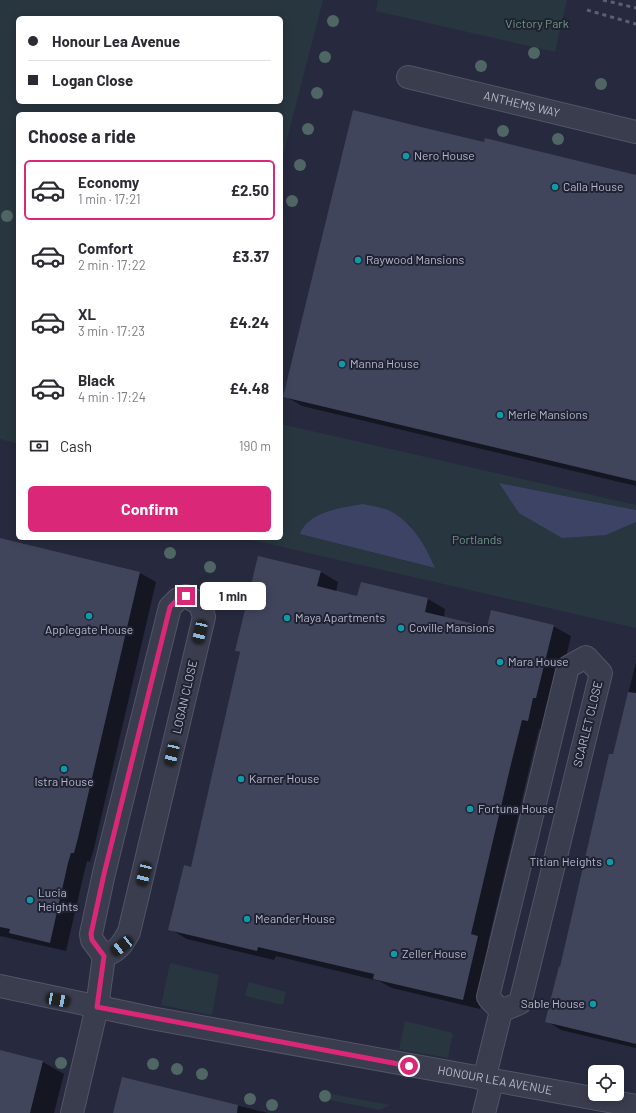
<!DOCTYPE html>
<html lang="en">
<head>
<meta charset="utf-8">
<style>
	body { margin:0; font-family:Barlow,sans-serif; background:#f7f7f7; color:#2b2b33; height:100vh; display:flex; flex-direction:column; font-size:15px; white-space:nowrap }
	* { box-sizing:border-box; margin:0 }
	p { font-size:13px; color:#7c7c81 }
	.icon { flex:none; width:22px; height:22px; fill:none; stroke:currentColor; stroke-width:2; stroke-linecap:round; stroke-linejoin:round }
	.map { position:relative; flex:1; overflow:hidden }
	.side { position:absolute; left:16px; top:112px; width:267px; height:428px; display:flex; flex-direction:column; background:#fff; border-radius:6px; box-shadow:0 2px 10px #0003 }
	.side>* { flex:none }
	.hud { position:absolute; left:16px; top:16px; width:267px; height:88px; border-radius:6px; box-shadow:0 2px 10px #0003; display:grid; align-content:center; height:88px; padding:0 12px; background:#fff }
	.controls { position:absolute; left:588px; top:1065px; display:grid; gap:8px }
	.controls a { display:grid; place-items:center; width:36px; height:36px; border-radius:6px; background:#fff; box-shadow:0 2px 10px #0003; font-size:20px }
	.end { position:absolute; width:18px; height:18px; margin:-9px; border:5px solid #db2777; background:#fff; box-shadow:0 0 0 2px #fff }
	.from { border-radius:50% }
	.bubble { position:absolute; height:28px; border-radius:6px; background:#fff; box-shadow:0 2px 10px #0003; font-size:13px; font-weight:700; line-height:28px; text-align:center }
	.car { position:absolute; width:12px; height:24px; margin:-12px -6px; border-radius:5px; box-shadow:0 0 3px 1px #0007; background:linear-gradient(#222 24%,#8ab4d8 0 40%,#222 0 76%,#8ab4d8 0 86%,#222 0) }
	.hud b { display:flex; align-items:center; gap:14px; height:38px; font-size:15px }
	.hud b+b { border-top:1px solid #e1e1e2 }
	.hud i { width:10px; height:10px; background:#2b2b33 }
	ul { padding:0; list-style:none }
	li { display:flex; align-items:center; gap:12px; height:60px; margin:0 8px 6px; padding:0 4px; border:2px solid transparent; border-radius:6px }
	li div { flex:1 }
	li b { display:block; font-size:15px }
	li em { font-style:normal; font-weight:700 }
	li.current { border-color:#db2777 }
	li>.icon { width:36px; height:36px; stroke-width:1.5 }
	h2 { padding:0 12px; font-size:18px; line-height:48px }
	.pay { display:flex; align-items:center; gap:10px; height:44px; padding:0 12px; font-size:15px }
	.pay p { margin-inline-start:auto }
	.action { display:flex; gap:8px; margin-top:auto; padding:8px 12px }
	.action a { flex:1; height:46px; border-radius:6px; background:#db2777; color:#fff; font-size:16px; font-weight:700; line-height:46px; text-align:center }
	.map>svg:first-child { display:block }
	.green { fill:#28363f; fill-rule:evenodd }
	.water { fill:#3d4365 }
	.shadow { fill:#0007 }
	.building { fill:#41455c }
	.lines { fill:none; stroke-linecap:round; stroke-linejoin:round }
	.minor-casing { stroke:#525566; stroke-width:24 }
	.minor { stroke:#3a3d4e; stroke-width:22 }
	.rail { stroke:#5d6075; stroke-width:3; stroke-dasharray:4 4; stroke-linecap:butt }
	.tree { fill:#4f6664 }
	.route { stroke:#db2777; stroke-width:5 }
	.culture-dot { fill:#0f9aa8; stroke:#1f2233; stroke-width:1.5 }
	.labels { text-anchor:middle; stroke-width:4; stroke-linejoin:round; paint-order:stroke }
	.park-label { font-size:12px; fill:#6f9884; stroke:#1f2233 }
	.street-label { font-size:12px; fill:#b7b9c9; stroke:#1f2233 }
	.poi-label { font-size:12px; fill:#b7b9c9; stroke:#1f2233; text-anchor:start }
</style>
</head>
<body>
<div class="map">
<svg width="636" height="1113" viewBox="0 0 636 1113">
	<rect width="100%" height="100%" fill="#272a3e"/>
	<path class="green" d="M0 0H323L281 162V114H18V444L0 439ZM18 18H281V102H18Z
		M378 0H567L555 52 376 11Z
		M281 424 636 505V510L499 483 606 535 636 522V628L247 539 281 538ZM389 511 410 525 427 551 434 568 300 534Z
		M170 963 219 975 212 1015 161 1005Z
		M249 982 286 992 283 1005 245 996Z
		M405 1021 453 1033 448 1058 399 1049Z
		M320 1092 390 1105 380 1110 319 1098Z"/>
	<path class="water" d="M499 483 636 510V522L606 535 562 538 519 513Z
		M363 504C371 506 382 507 390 511 413 523 425 545 435 568L300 534C309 511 341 508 363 504Z"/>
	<path class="shadow" d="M485 143 636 177V486L302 406 285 396Z
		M0 539 140 573 156 582 94 848 90 862 87 861 84 873 66 951 0 936Z
		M321 572 338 582 336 592 358 597 361 583 428 599 445 609 444 617 488 628 553 626 571 636 554 708 545 731 539 729 528 774 488 943 495 947 480 1009 392 988 379 981 276 956 274 960 187 939 170 929 191 868 241 653 236 651Z
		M636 662V1048L561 1030 547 1021Z
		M0 1051 43 1062 64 1074 54 1113H0Z
		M122 1078 268 1113H114Z"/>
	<path class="building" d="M353 110 421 127 484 142 485 138 636 175V481L283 397Z
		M0 538 140 572 78 838 74 853H71L68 863 50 943 9 933 10 929 0 927Z
		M258 556 321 571 317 586 357 596 361 582 428 598 425 612 487 627 491 610 554 625 536 698H533L528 721 522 720 511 764 471 934 478 936 463 1000 373 979 374 974 258 947 257 951 168 930 184 865 191 867 240 652 235 651Z
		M628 692 636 693V1044L545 1022 559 966 560 967 609 754H613Z
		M0 1050 43 1061 30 1113H0Z
		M122 1077 238 1105 237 1113H113Z"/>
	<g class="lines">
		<defs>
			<g id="minor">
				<path id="s1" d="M408 77 636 132"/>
				<path d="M186 596 200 604 204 617 129 932C122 945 118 951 104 956L92 940 91 934 104 873 170 607 178 599Z"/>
				<path d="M586 657 601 673 520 1003 501 1011 488 997 568 667Z"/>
				<path id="s2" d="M0 986 151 1018 636 1106"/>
				<path d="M484 1080 501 1011"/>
				<path d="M72 1113 97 1007 104 956"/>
				<path d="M484 1113 492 1081"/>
			</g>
		</defs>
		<use href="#minor" class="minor-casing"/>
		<use href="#minor" class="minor"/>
		<path class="rail" d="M603 0 636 8
			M587 10 636 24"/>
	</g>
	<g class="tree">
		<circle cx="333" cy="21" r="6"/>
		<circle cx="534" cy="53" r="6"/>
		<circle cx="325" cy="57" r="6"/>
		<circle cx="481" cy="66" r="6"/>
		<circle cx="601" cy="84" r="6"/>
		<circle cx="317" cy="93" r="6"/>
		<circle cx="308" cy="129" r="6"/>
		<circle cx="503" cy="131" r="6"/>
		<circle cx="558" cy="139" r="6"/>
		<circle cx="300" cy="165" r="6"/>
		<circle cx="292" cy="201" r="6"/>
		<circle cx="7" cy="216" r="6"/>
		<circle cx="170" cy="553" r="6"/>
		<circle cx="210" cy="567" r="6"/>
		<circle cx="61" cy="1063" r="6"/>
		<circle cx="153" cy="1064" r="6"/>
		<circle cx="177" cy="1069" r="6"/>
		<circle cx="202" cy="1074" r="6"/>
		<circle cx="325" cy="1096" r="6"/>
		<circle cx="250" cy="1099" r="6"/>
		<circle cx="272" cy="1105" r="6"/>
	</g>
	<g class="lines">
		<path class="route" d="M186 596 178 599 170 607 104 874 91 934 92 940 104 956 97 1007 409 1066"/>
	</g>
	<g class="culture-dot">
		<circle cx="406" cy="156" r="4"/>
		<circle cx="555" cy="187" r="4"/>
		<circle cx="358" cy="260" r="4"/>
		<circle cx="342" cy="364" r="4"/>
		<circle cx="500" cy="415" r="4"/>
		<circle cx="89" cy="616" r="4"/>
		<circle cx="287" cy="618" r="4"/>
		<circle cx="401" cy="628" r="4"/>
		<circle cx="500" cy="662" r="4"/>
		<circle cx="64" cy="769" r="4"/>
		<circle cx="241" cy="779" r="4"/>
		<circle cx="470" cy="809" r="4"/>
		<circle cx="610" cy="862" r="4"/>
		<circle cx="30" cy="900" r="4"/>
		<circle cx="247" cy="919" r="4"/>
		<circle cx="394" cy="954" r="4"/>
		<circle cx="593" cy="1004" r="4"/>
	</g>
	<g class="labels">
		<g class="park-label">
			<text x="537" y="28">Victory Park</text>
			<text x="477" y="544">Portlands</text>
		</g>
		<g class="street-label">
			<text dy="4" stroke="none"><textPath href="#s1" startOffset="117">ANTHEMS WAY</textPath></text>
			<text transform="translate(185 697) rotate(-77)" y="4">LOGAN CLOSE</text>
			<text transform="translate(588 724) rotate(-76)" y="4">SCARLET CLOSE</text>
			<text dy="4" stroke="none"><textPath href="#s2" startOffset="504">HONOUR LEA AVENUE</textPath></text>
		</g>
		<g class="poi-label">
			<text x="414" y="160">Nero House</text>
			<text x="563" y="191">Calla House</text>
			<text x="366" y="264">Raywood Mansions</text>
			<text x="350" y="368">Manna House</text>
			<text x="508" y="419">Merle Mansions</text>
			<text x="295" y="622">Maya Apartments</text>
			<text x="409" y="632">Coville Mansions</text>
			<text x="89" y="634" text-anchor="middle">Applegate House</text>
			<text x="508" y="666">Mara House</text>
			<text x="249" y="783">Karner House</text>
			<text x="64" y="786" text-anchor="middle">Istra House</text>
			<text x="478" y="813">Fortuna House</text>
			<text x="602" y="866" text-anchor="end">Titian Heights</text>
			<text x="38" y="897">Lucia<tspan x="38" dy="14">Heights</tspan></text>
			<text x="255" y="923">Meander House</text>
			<text x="402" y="958">Zeller House</text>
			<text x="585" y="1008" text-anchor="end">Sable House</text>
		</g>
	</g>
</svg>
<div class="controls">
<a><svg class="icon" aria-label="locate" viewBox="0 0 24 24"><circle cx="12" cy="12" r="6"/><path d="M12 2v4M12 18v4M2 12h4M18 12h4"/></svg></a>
</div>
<i class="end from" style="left:409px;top:1066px"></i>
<i class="end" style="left:186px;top:596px"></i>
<div class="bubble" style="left:200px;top:582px;width:66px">1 min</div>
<i class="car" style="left:200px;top:632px;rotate:193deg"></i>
<i class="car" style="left:172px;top:754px;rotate:193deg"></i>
<i class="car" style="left:144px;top:874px;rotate:194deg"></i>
<i class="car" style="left:122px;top:946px;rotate:232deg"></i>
<i class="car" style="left:58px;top:1000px;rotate:101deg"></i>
<div class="hud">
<b><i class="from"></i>Honour Lea Avenue</b>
<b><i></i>Logan Close</b>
</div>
<section class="side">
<h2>Choose a ride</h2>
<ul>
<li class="current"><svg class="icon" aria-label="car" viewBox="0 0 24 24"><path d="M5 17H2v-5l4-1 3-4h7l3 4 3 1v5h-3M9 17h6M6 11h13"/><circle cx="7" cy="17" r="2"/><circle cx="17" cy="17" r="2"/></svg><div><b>Economy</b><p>1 min · 17:21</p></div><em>£2.50</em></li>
<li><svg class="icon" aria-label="car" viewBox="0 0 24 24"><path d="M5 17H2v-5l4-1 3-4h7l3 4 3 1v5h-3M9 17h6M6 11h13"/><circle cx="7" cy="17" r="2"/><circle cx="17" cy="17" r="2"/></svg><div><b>Comfort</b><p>2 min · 17:22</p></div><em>£3.37</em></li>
<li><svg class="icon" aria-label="car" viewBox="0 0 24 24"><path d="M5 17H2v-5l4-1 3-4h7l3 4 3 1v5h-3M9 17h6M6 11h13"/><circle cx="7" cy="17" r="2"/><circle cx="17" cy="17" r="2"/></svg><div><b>XL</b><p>3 min · 17:23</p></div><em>£4.24</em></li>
<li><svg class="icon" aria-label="car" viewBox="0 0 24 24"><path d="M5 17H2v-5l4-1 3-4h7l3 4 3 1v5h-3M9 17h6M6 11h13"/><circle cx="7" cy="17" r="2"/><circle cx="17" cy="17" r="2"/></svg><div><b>Black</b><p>4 min · 17:24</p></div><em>£4.48</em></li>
</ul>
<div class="pay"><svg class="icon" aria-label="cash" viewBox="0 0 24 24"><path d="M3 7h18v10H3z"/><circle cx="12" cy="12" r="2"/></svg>Cash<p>190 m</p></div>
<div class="action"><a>Confirm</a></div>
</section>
</div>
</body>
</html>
